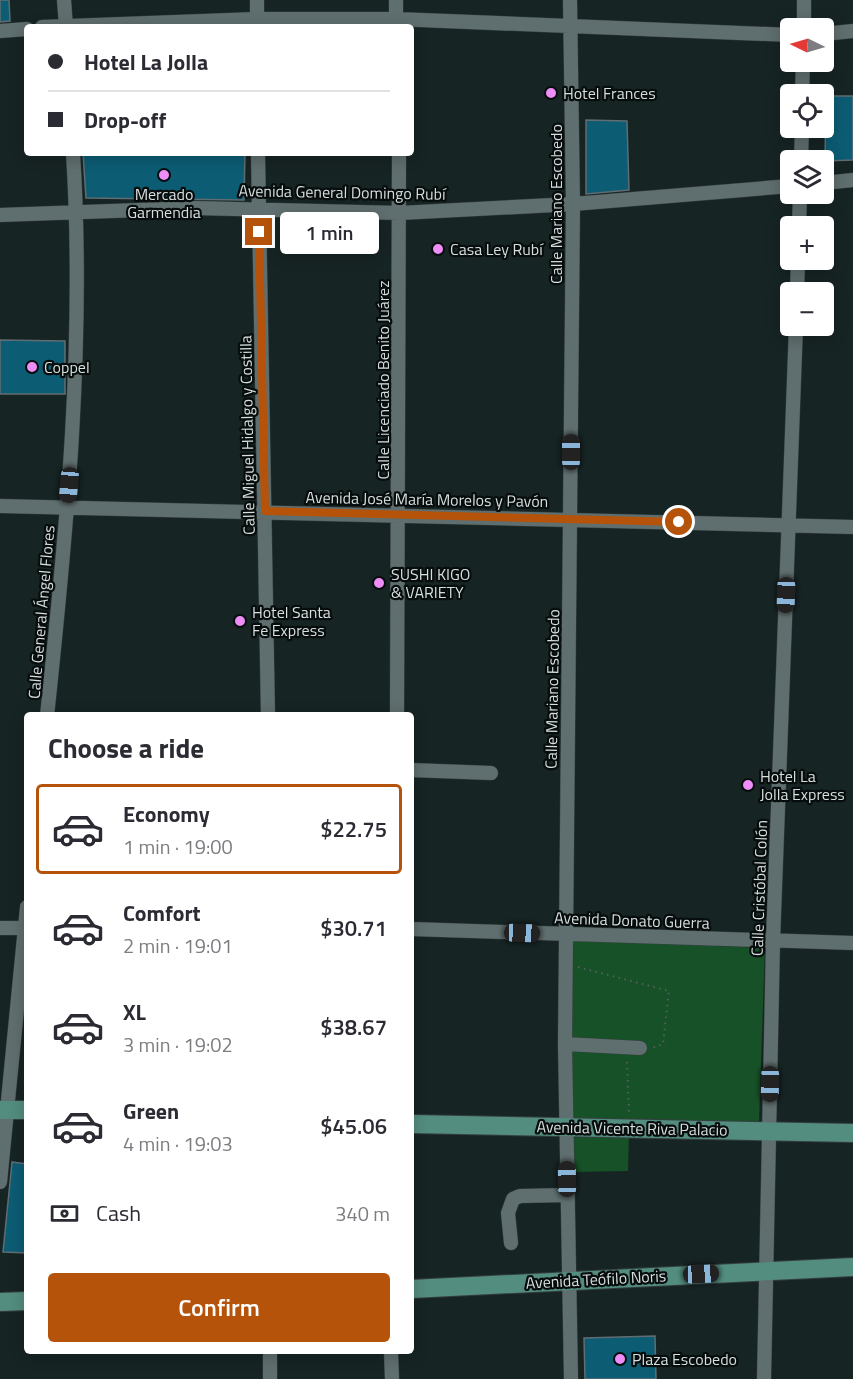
<!DOCTYPE html>
<html lang="en">
<head>
<meta charset="utf-8">
<style>
	body { margin:0; font-family:"Titillium Web",sans-serif; background:#f7f7f7; color:#2b2b33; height:100vh; display:flex; flex-direction:column; font-size:22px; white-space:nowrap }
	* { box-sizing:border-box; margin:0 }
	p { font-size:20px; color:#7c7c81 }
	.icon { flex:none; width:33px; height:33px; fill:none; stroke:currentColor; stroke-width:2; stroke-linecap:round; stroke-linejoin:round }
	.map { position:relative; flex:1; overflow:hidden }
	.sheet { position:absolute; left:24px; top:712px; width:390px; height:642px; display:flex; flex-direction:column; background:#fff; border-radius:6px; box-shadow:0 3px 15px #0003 }
	.sheet>* { flex:none }
	.banner { position:absolute; left:24px; top:24px; width:390px; height:132px; border-radius:6px; box-shadow:0 3px 15px #0003; display:grid; align-content:center; height:132px; padding:0 24px; background:#fff }
	.needle { width:39px; rotate:275deg }
	.controls { position:absolute; left:780px; top:18px; display:grid; gap:12px }
	.controls a { display:grid; place-items:center; width:54px; height:54px; border-radius:6px; background:#fff; box-shadow:0 3px 15px #0003; font-size:30px }
	.end { position:absolute; width:27px; height:27px; margin:-14px; border:8px solid #b45309; background:#fff; box-shadow:0 0 0 3px #fff }
	.from { border-radius:50% }
	.bubble { position:absolute; height:42px; border-radius:6px; background:#fff; box-shadow:0 3px 15px #0003; font-size:20px; font-weight:600; line-height:42px; text-align:center }
	.car { position:absolute; width:18px; height:36px; margin:-18px -9px; border-radius:8px; box-shadow:0 0 4px 2px #0007; background:linear-gradient(#222 24%,#8ab4d8 0 40%,#222 0 76%,#8ab4d8 0 86%,#222 0) }
	.banner b { display:flex; align-items:center; gap:21px; height:57px; font-size:22px }
	.banner b+b { border-top:2px solid #e1e1e2 }
	.banner i { width:15px; height:15px; background:#2b2b33 }
	ul { padding:0; list-style:none }
	li { display:flex; align-items:center; gap:18px; height:90px; margin:0 12px 9px; padding:0 12px; border:3px solid transparent; border-radius:6px }
	li div { flex:1 }
	li b { display:block; font-size:22px }
	li em { font-style:normal; font-weight:600 }
	li.current { border-color:#b45309 }
	li>.icon { width:54px; height:54px; stroke-width:1.5 }
	h2 { padding:0 24px; font-size:27px; line-height:72px }
	.pay { display:flex; align-items:center; gap:15px; height:66px; padding:0 24px; font-size:22px }
	.pay p { margin-inline-start:auto }
	.button { display:flex; gap:12px; margin-top:auto; padding:12px 24px }
	.button a { flex:1; height:69px; border-radius:6px; background:#b45309; color:#fff; font-size:24px; font-weight:600; line-height:69px; text-align:center }
	.map>svg:first-child { display:block }
	.green { fill:#175128 }
	.building { fill:#0c5c74; stroke:#606d72; stroke-width:1.5 }
	.lines { fill:none; stroke-linecap:round; stroke-linejoin:round }
	.minor-casing { stroke:#363f40; stroke-width:15 }
	.major-casing { stroke:#363f40; stroke-width:20 }
	.path { stroke:#546060; stroke-width:2; stroke-dasharray:1.5 4.5; stroke-linecap:butt }
	.minor { stroke:#5f6e6e; stroke-width:14 }
	.major { stroke:#528d7f; stroke-width:18 }
	.route { stroke:#b45309; stroke-width:8 }
	.poi-dot { fill:#ee8cf8; stroke:#070c0c; stroke-width:2 }
	.labels { text-anchor:middle; stroke-width:4.5; stroke-linejoin:round; paint-order:stroke }
	.poi-label { font-size:16px; fill:#d6dede; stroke:#070c0c; text-anchor:start }
	.street-label { font-size:16px; fill:#d6dede; stroke:#070c0c }
</style>
</head>
<body>
<div class="map">
<svg width="853" height="1379" viewBox="0 0 853 1379">
	<rect width="100%" height="100%" fill="#172424"/>
	<path class="green" d="M572 940 765 948 759 1121 572 1123Z
		M629 1132 628 1171 573 1172 572 1138Z"/>
	<path class="building" d="M0 0H9L10 21 0 22Z
		M826 96H853V160L825 161Z
		M586 120 627 121 629 190 586 194Z
		M83 153H245L244 200 86 198Z
		M0 340 65 341V394H0Z
		M12 1162 27 1164V1253L3 1252Z
		M655 1336 656 1379H585L584 1338Z"/>
	<g class="lines">
		<defs>
			<path id="minor" d="M64 0 66 27
				M570 0 573 204 565 1044 571 1379
				M42 27 257 19H396L790 35
				M257 27V0
				M396 27V0
				M804 28V0
				M0 31 27 29
				M824 34 853 31
				M802 94 803 62
				M258 153 268 716
				M801 160 802 128
				M824 183 853 180
				M0 215 195 208 400 213 573 204 790 186
				M799 226 800 194
				M797 292 798 260
				M0 506 853 527
				M47 716C67 528 85 341 73 153
				M397 716 399 153
				M411 770 491 773
				M0 928H27
				M411 929 853 943
				M565 1044 640 1048
				M0 1182 27 907
				M511 1243 508 1213 513 1199 520 1196 567 1195
				M270 1352V1379
				M391 1352 392 1379
				M764 1379 773 941 796 326"/>
			<path id="major" d="M0 1110H27
				M411 1124 853 1133
				M411 1289 853 1267
				M0 1302 27 1301"/>
		</defs>
		<use href="#minor" class="minor-casing"/>
		<use href="#major" class="major-casing"/>
		<path class="path" d="M578 967 669 991 663 1044 652 1048
			M627 1062 629 1112"/>
		<use href="#minor" class="minor"/>
		<use href="#major" class="major"/>
	</g>
	<g class="lines">
		<path class="route" d="M259 232 265 511 679 522"/>
	</g>
	<g class="poi-dot">
		<circle cx="551" cy="93" r="6"/>
		<circle cx="164" cy="175" r="6"/>
		<circle cx="438" cy="249" r="6"/>
		<circle cx="32" cy="367" r="6"/>
		<circle cx="379" cy="583" r="6"/>
		<circle cx="240" cy="621" r="6"/>
		<circle cx="748" cy="785" r="6"/>
		<circle cx="620" cy="1359" r="6"/>
	</g>
	<g class="labels">
		<g class="poi-label">
			<text x="563" y="99">Hotel Frances</text>
			<text x="164" y="200" text-anchor="middle">Mercado<tspan x="164" dy="18">Garmendia</tspan></text>
			<text x="450" y="255">Casa Ley Rubí</text>
			<text x="44" y="373">Coppel</text>
			<text x="391" y="580">SUSHI KIGO<tspan x="391" dy="18">&amp; VARIETY</tspan></text>
			<text x="252" y="618">Hotel Santa<tspan x="252" dy="18">Fe Express</tspan></text>
			<text x="760" y="782">Hotel La<tspan x="760" dy="18">Jolla Express</tspan></text>
			<text x="632" y="1365">Plaza Escobedo</text>
		</g>
		<g class="street-label">
			<text transform="translate(342 192) rotate(1)" y="6">Avenida General Domingo Rubí</text>
			<text transform="translate(556 204) rotate(-90)" y="6">Calle Mariano Escobedo</text>
			<text transform="translate(383 380) rotate(-90)" y="6">Calle Licenciado Benito Juárez</text>
			<text transform="translate(247 435) rotate(-91)" y="6">Calle Miguel Hidalgo y Costilla</text>
			<text transform="translate(427 499) rotate(1)" y="6">Avenida José María Morelos y Pavón</text>
			<text transform="translate(41 612) rotate(-85)" y="6">Calle General Ángel Flores</text>
			<text transform="translate(552 689) rotate(-89)" y="6">Calle Mariano Escobedo</text>
			<text transform="translate(759 888) rotate(-88)" y="6">Calle Cristóbal Colón</text>
			<text transform="translate(632 920) rotate(2)" y="6">Avenida Donato Guerra</text>
			<text transform="translate(632 1128) rotate(1)" y="6">Avenida Vicente Riva Palacio</text>
			<text transform="translate(596 1279) rotate(-3)" y="6">Avenida Teófilo Noris</text>
		</g>
	</g>
</svg>
<div class="controls">
<a><svg class="needle" viewBox="-14 -14 28 28"><path d="M0-13l5 13h-10z" fill="#e53935"/><path d="M0 13l5-13h-10z" fill="#7c7c81"/></svg></a>
<a><svg class="icon" aria-label="locate" viewBox="0 0 24 24"><circle cx="12" cy="12" r="6"/><path d="M12 2v4M12 18v4M2 12h4M18 12h4"/></svg></a>
<a><svg class="icon" aria-label="layers" viewBox="0 0 24 24"><path d="M12 4l9 5-9 5-9-5zM3 14l9 5 9-5"/></svg></a>
<a>+</a>
<a>−</a>
</div>
<i class="end from" style="left:679px;top:522px"></i>
<i class="end" style="left:259px;top:232px"></i>
<div class="bubble" style="left:280px;top:212px;width:99px">1 min</div>
<i class="car" style="left:571px;top:452px;rotate:0deg"></i>
<i class="car" style="left:69px;top:485px;rotate:185deg"></i>
<i class="car" style="left:786px;top:595px;rotate:182deg"></i>
<i class="car" style="left:522px;top:933px;rotate:92deg"></i>
<i class="car" style="left:770px;top:1084px;rotate:181deg"></i>
<i class="car" style="left:567px;top:1179px;rotate:359deg"></i>
<i class="car" style="left:701px;top:1274px;rotate:87deg"></i>
<div class="banner">
<b><i class="from"></i>Hotel La Jolla</b>
<b><i></i>Drop-off</b>
</div>
<section class="sheet">
<h2>Choose a ride</h2>
<ul>
<li class="current"><svg class="icon" aria-label="car" viewBox="0 0 24 24"><path d="M5 17H2v-5l4-1 3-4h7l3 4 3 1v5h-3M9 17h6M6 11h13"/><circle cx="7" cy="17" r="2"/><circle cx="17" cy="17" r="2"/></svg><div><b>Economy</b><p>1 min · 19:00</p></div><em>$22.75</em></li>
<li><svg class="icon" aria-label="car" viewBox="0 0 24 24"><path d="M5 17H2v-5l4-1 3-4h7l3 4 3 1v5h-3M9 17h6M6 11h13"/><circle cx="7" cy="17" r="2"/><circle cx="17" cy="17" r="2"/></svg><div><b>Comfort</b><p>2 min · 19:01</p></div><em>$30.71</em></li>
<li><svg class="icon" aria-label="car" viewBox="0 0 24 24"><path d="M5 17H2v-5l4-1 3-4h7l3 4 3 1v5h-3M9 17h6M6 11h13"/><circle cx="7" cy="17" r="2"/><circle cx="17" cy="17" r="2"/></svg><div><b>XL</b><p>3 min · 19:02</p></div><em>$38.67</em></li>
<li><svg class="icon" aria-label="car" viewBox="0 0 24 24"><path d="M5 17H2v-5l4-1 3-4h7l3 4 3 1v5h-3M9 17h6M6 11h13"/><circle cx="7" cy="17" r="2"/><circle cx="17" cy="17" r="2"/></svg><div><b>Green</b><p>4 min · 19:03</p></div><em>$45.06</em></li>
</ul>
<div class="pay"><svg class="icon" aria-label="cash" viewBox="0 0 24 24"><path d="M3 7h18v10H3z"/><circle cx="12" cy="12" r="2"/></svg>Cash<p>340 m</p></div>
<div class="button"><a>Confirm</a></div>
</section>
</div>
</body>
</html>
